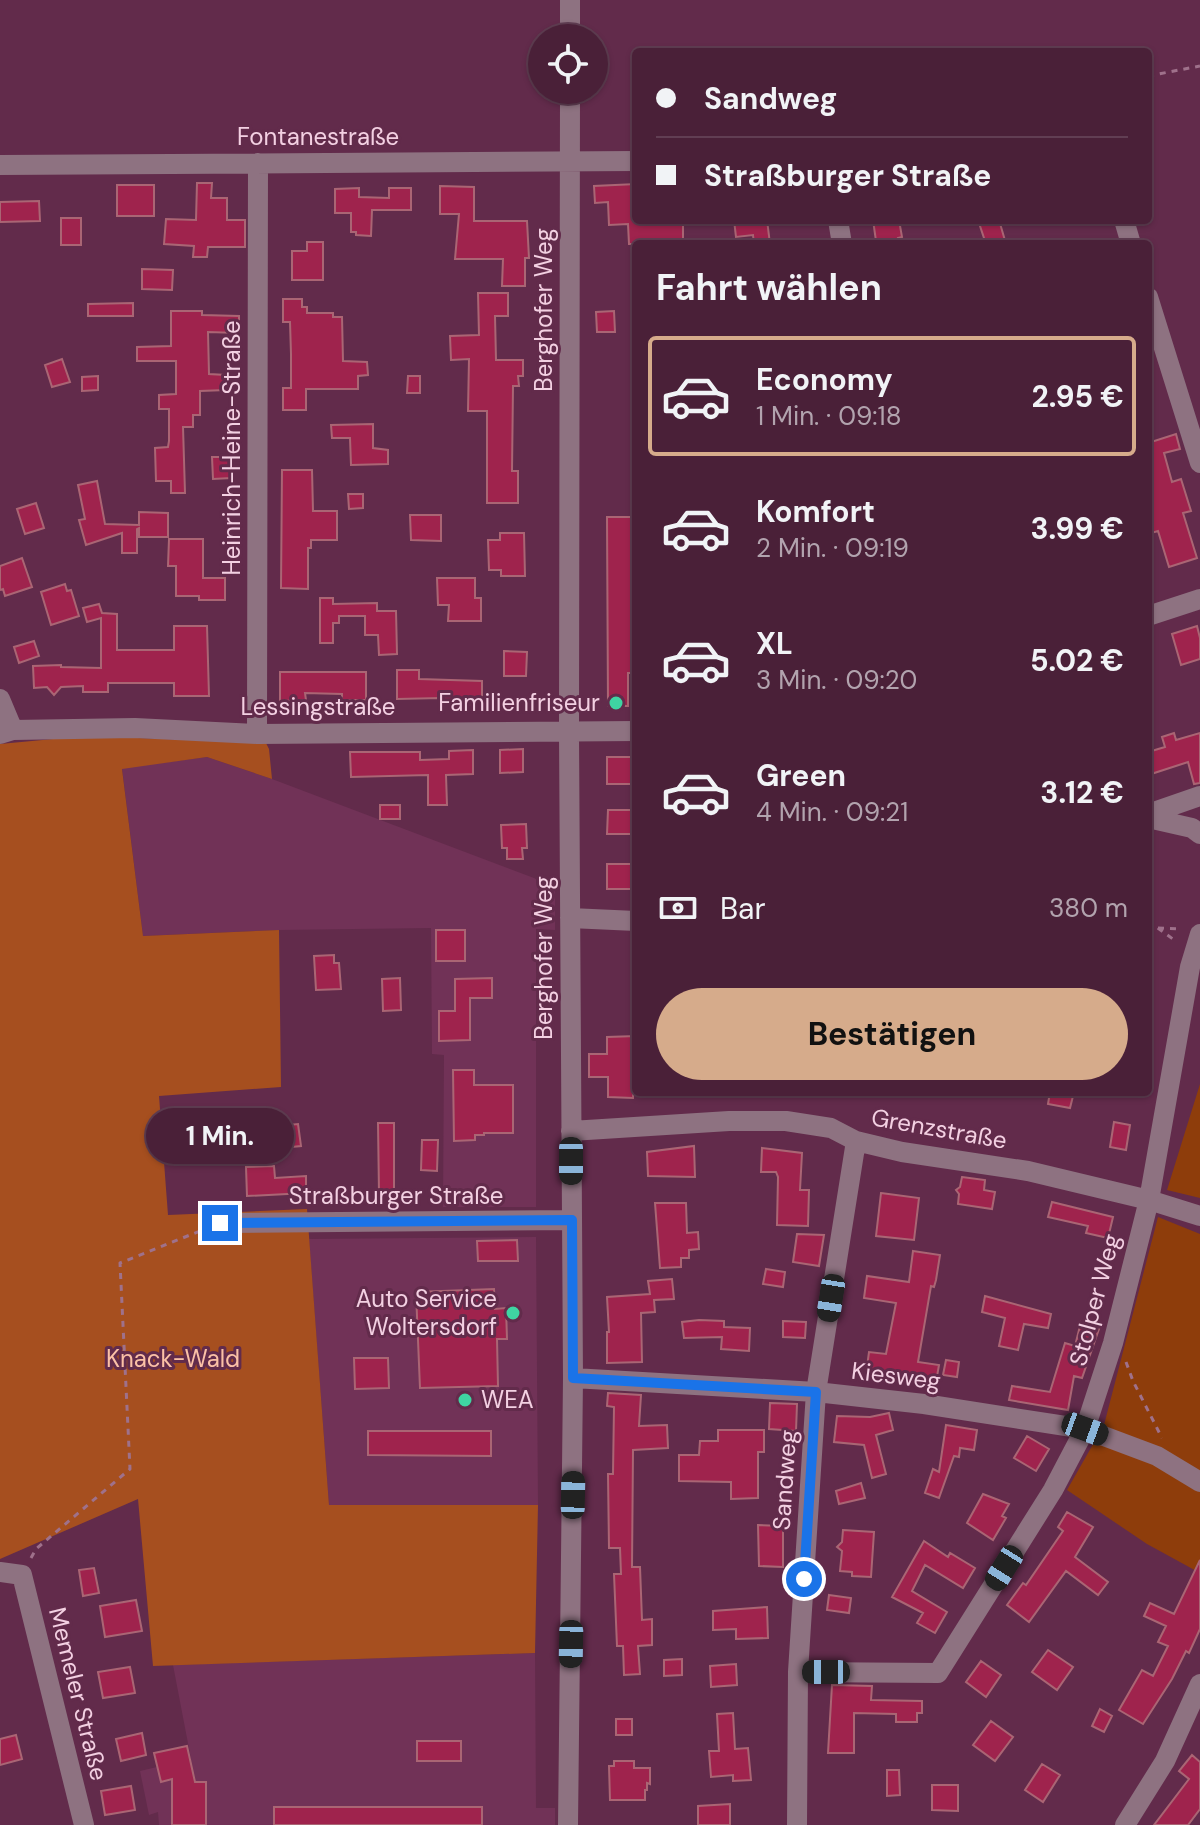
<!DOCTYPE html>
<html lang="de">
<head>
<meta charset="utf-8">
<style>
	body { margin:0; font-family:"DM Sans",sans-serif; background:#512840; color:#f1f3f6; height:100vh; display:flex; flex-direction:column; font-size:30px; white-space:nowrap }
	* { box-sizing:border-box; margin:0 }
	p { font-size:26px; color:#b2a3ae }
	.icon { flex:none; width:44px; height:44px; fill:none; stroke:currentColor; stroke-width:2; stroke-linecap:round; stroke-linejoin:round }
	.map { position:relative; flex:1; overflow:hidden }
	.sheet { position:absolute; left:632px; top:240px; width:520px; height:856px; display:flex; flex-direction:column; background:#4a2038; border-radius:8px; box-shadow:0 2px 6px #0004,0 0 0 2px #613e53 }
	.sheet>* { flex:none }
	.guide { position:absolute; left:632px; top:48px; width:520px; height:176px; border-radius:8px; box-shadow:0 2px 6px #0004,0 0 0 2px #613e53; display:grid; align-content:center; height:176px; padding:0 24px; background:#4a2038 }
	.fabs { position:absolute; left:528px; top:24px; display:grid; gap:16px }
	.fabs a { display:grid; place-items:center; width:80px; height:80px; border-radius:50%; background:#4a2038; box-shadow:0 2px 6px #0004,0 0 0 2px #613e53; font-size:40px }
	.end { position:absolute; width:36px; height:36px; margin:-18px; border:10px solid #1a73e8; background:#fff; box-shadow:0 0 0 4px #fff }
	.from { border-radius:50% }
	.bubble { position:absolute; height:56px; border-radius:28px; background:#4a2038; box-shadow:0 2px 6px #0004,0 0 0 2px #613e53; font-size:26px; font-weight:700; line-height:56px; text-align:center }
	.car { position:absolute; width:24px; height:48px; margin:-24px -12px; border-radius:10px; box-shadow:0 0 6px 2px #0007; background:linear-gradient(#222 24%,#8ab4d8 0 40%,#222 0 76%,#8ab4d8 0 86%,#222 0) }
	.guide b { display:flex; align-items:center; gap:28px; height:76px; font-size:30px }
	.guide b+b { border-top:2px solid #613e53 }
	.guide i { width:20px; height:20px; background:#f1f3f6 }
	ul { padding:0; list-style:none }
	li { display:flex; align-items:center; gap:24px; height:120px; margin:0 16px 12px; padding:0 8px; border:4px solid transparent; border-radius:8px }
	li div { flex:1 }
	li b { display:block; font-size:30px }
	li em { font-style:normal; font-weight:700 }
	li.current { border-color:#d6ab8b }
	li>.icon { width:72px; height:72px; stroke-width:1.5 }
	h2 { padding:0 24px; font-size:36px; line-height:96px }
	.pay { display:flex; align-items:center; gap:20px; height:88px; padding:0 24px; font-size:30px }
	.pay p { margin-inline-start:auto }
	.primary-button { display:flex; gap:16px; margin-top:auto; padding:16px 24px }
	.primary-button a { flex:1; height:92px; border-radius:48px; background:#d6ab8b; color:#111; font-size:32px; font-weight:700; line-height:92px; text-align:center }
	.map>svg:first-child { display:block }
	.built { fill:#713257 }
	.green { fill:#8e3d0b }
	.forest { fill:#a64f1f }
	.building { fill:#9f234d; stroke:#aa6574; stroke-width:2 }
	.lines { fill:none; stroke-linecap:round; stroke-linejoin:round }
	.path { stroke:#9f718b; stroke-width:3; stroke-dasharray:6 6; stroke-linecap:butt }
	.minor { stroke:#8e7281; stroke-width:20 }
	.route { stroke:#1a73e8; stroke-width:10 }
	.poi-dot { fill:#3fd4a2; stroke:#622b4b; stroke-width:3 }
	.labels { text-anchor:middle; stroke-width:6; stroke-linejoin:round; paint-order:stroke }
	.street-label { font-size:24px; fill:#f3d0e2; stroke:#622b4b }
	.poi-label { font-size:24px; fill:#f3d0e2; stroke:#622b4b; text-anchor:end }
	.park-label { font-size:24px; fill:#fbc1a6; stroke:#622b4b }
</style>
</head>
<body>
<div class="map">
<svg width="1200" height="1825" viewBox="0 0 1200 1825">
	<rect width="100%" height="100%" fill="#622b4b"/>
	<path class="built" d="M207 757 272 779 534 878 555 891V930L536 929V1207H443L444 1055 432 1054 431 928 279 930 143 936 122 768Z
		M536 1237 538 1505H329L309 1239Z
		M535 1653 536 1808H555V1825H159L158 1812 149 1815 140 1771 191 1759 173 1665Z"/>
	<path class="green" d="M1200 1084V1198L1167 1190Z
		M1158 1217 1200 1234V1573L1147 1544 1067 1490 1104 1425Z"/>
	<path class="forest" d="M85 736 266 743 269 749 272 779 207 757 122 769 143 936 279 930 281 1087 159 1096 168 1215 307 1209 329 1505H538L535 1653 153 1666 138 1499 0 1559V744Z"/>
	<path class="building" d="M197 183H212L211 198H227V220H245V247H208L207 257H193L194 246 164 244 166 219 196 220Z
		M636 184V220H683V244H629L628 224 609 225 608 202 595 203 594 186Z
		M117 185H154V216H117Z
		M440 186 474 187V221H527L529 258H525V286H502L503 259H455L459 214H440Z
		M359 188V197L389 198V188H411V210H372L371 236 356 235V232H351V213H335V189Z
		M39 201 40 221 0 222V202Z
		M61 218H81V245H61Z
		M734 220H767L770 244H754L753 235 736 237Z
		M873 220H899L902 237 898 238 899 244H881L880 240 876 241Z
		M978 220H999L1006 244H986Z
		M307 242H323V280H292V251H307Z
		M142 269 173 270 172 290 142 289Z
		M478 293H508V316H495L496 360H523V376H518L519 386H513L512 471H518V503H487V411H468L469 359 451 360 450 336 479 335Z
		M283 299H302V307H307V313H333V317H342L343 361 367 362 368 375 358 376V389H306V410H283V388H291V354L290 322H283Z
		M133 303V316H88V304Z
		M171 311H202V315L239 316V333L208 332 209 374 226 375V390L200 391V415H193V427H183L185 493H171V481H156L155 448 168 447 169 441V409H159V395L176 394V361H137V347L171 346Z
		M614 311 615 332H597L596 312Z
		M62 359 70 382 52 387 45 365Z
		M98 376V390L82 391V377Z
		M408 376H420V393H407Z
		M373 424V448L388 450V464L351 465 350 438H332L331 425Z
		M1176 434 1180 449 1164 453 1172 482 1181 479 1191 511 1183 513 1197 558 1169 567 1158 531 1148 534V443Z
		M212 457H231V478L213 479Z
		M282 470H312L313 511H337V540H311V548H308V589L281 588Z
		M97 481 105 524 139 525V512L168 513V537H139V528L137 529V553H122V533L86 545 79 520 85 519 78 485Z
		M348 494H363V508L349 509Z
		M36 503 44 528 25 534 17 509Z
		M410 515H441V541L411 540Z
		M607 517H636V673H628V706H608Z
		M500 533H524L525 576H501V570H489L488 540H500Z
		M169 539H203V578H225V600H199V596H176V566H168Z
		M22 558 32 587 5 596 3 589 0 590V566Z
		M437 578H475V598H481V621H448L449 605H438Z
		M65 584 67 591 71 590 79 616 51 625 41 592Z
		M320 598H333V604L377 603V611H396L397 654 379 655 378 635H365V616H339V623H333V643H320Z
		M99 604 102 613 117 614V650H174V626H207L209 696H174V683H108V692H83V686L61 687 54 695 47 687 34 688 33 666 61 665V667L101 668V618L87 622 83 608Z
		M1197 626 1200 638V659L1181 665 1172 634Z
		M34 641 39 656 19 663 14 647Z
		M504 651 527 652 526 676H504Z
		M397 670H419V679L482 681V701H470V705H441V698L397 699Z
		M280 672H366V700H342V694L305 693 306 700 280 701Z
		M1174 733 1176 740 1200 733V783L1194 784 1188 762 1148 775V752L1165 747 1162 737Z
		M523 749V772L500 773V750Z
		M473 750V774L446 775 447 805H428V775L351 777 350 752H420V760L449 759V751Z
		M607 757H636V784H607Z
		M380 805H400V819H380Z
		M608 810H636V834H607Z
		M526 824 527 848H522L523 859H507V848H502L501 825Z
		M607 864H636V889H607Z
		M436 930H465V961H436Z
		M334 955V963H339L341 989 316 990 314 956Z
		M400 978 401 1010 383 1011 382 979Z
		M492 978V998H470V1040L439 1041V1011H455V979Z
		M636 1036 633 1098 608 1097V1077H589V1054H607V1037Z
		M453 1070H474V1085H513V1133H484V1135H475V1140L454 1141Z
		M1050 1092H1074L1070 1108 1048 1104Z
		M1114 1122 1130 1125 1126 1150 1110 1147Z
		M378 1123H394V1193H379Z
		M298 1124 301 1146 281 1148 279 1126Z
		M422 1140H438L437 1171 421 1170Z
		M694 1146 695 1177 648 1176 647 1152Z
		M762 1148 802 1153 800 1190H809L808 1226 777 1225 778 1177 776 1172H761Z
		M274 1166 275 1178 306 1176V1193L247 1196 246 1167Z
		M962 1177 985 1180 984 1190 995 1192 992 1209 958 1204 959 1194 956 1190 960 1187Z
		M881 1193 919 1198 914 1240 876 1236Z
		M1052 1202 1113 1217 1108 1238 1086 1233 1088 1226 1048 1217Z
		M655 1203H686L687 1233 698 1232 699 1249 689 1250V1258H681V1267L660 1268Z
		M797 1234 824 1235 819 1266 793 1262Z
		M517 1240 518 1261H478L477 1241Z
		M913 1251 940 1255 936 1280 934 1287 931 1286 918 1362 939 1365 936 1382 901 1375 900 1380 866 1374 869 1352 886 1354 896 1303 864 1298 867 1276 909 1282Z
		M766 1269 785 1272 783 1287 763 1284Z
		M672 1279 674 1299 654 1300 655 1312 641 1313 642 1362 607 1363V1332H609L607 1297 650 1294 648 1281Z
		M494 1289 495 1309 506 1308 507 1339H497L498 1386 420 1388 416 1292Z
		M985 1296 1051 1314 1048 1328 1024 1324 1018 1350 999 1346 1005 1318 982 1312Z
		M699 1320 724 1321V1327L750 1328 749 1351 721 1349 722 1337 684 1338 682 1322Z
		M783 1321 806 1322 805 1338 783 1337Z
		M1081 1322 1100 1326 1082 1378 1074 1376 1068 1410 1009 1400 1012 1386 1050 1392 1065 1343 1075 1346Z
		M354 1358H388L389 1388 355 1389Z
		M946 1360 959 1362 957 1377 943 1375Z
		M608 1393 641 1395 639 1426 667 1425 668 1448 633 1450 632 1567H640L642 1620 652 1619V1645L638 1646 640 1674 624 1675 623 1646H617L614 1574H621L620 1548H609L608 1474H613L614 1407 607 1406Z
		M770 1403 797 1404 796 1431 769 1429Z
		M889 1413 893 1430 876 1435 886 1474 872 1478 864 1445 834 1442 837 1416 870 1417Z
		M946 1425 977 1430 974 1450 960 1448 959 1457 954 1456 939 1498 925 1493 933 1469 939 1472Z
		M718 1430H764V1452H758V1498L731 1499V1482L679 1481V1455H699L700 1441H718Z
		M368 1431H491V1456L368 1455Z
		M1027 1436 1049 1449 1036 1471 1014 1458Z
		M861 1483 865 1498 839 1504 836 1491Z
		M983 1494 1009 1504 1002 1516 1006 1518 993 1540 967 1523Z
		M1067 1512 1093 1527 1075 1557 1108 1582 1098 1595 1066 1571 1029 1622 1007 1605 1023 1583 1026 1585 1063 1531 1058 1527Z
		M758 1525 783 1526V1567L759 1566Z
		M843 1530 874 1532 871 1577 852 1576V1572L840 1571 842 1551 837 1547 842 1542Z
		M924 1541 948 1557 950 1553 975 1568 963 1588 925 1565 912 1591 947 1612 935 1633 917 1623 923 1613 892 1597Z
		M1200 1560V1629L1189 1653 1186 1651 1172 1679 1143 1724 1119 1710 1142 1670 1153 1676 1168 1646 1158 1642 1166 1626 1144 1616 1150 1603 1174 1614Z
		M94 1568 99 1593 83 1596 79 1570Z
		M829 1595 851 1598 849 1613 827 1610Z
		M136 1600 142 1631 105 1637 100 1606Z
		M767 1607 768 1638 736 1639V1629L713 1630V1611Z
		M1048 1650 1073 1667 1057 1690 1032 1672Z
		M682 1659V1675L664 1676V1660Z
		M981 1661 1001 1675 986 1697 966 1682Z
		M736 1664 737 1685 711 1687 710 1666Z
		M130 1667 135 1693 103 1698 98 1672Z
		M832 1685 872 1686 871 1700 922 1701V1713H917V1722H896V1714L854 1713V1753H828Z
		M1100 1709 1112 1716 1104 1732 1092 1726Z
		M733 1713 735 1749 748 1748 751 1780 733 1781V1775L711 1777 709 1751H719L717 1714Z
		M616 1719H632V1735H616Z
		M991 1721 1013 1737 995 1761 973 1745Z
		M142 1733 146 1755 121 1761 116 1739Z
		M16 1735 22 1759 0 1765V1739Z
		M417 1741H461V1761H417Z
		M187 1746 195 1782H206V1825H172V1779L161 1782 154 1753Z
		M1192 1755 1200 1762V1809L1188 1825H1154L1189 1779 1179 1771Z
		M614 1761H634V1768H650V1784L647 1783V1790H645V1800H610L609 1766H614Z
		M1042 1764 1060 1775 1043 1802 1025 1790Z
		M887 1770H899L900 1795 887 1796Z
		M932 1785H958V1811L932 1810Z
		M131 1786 135 1810 105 1815 101 1791Z
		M730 1804V1825H698V1806Z
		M274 1807H482V1825H274Z"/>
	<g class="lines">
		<path class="path" d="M1148 76 1200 66
			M1148 921 1177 942
			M1158 928 1182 929
			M1126 1362 1133 1381 1162 1438
			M31 1558 36 1549 130 1469 120 1263 205 1229"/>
		<path class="minor" d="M570 38V0
			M0 165 636 161
			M838 220 842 244
			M1124 220 1131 244
			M1148 297 1200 463
			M1148 616 1200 599
			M0 699 13 730
			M0 734 13 730 135 728 257 734 636 731
			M257 734 258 163
			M1148 814 1200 796
			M1148 818 1192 828 1200 834
			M570 918 636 921
			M571 1131 729 1121H786L831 1128 856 1141 902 1152 1028 1171 1149 1200 1200 1216
			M220 1223 572 1220
			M573 1378 816 1392 924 1404 1085 1429 1157 1456 1200 1482
			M0 1572 22 1575 84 1825
			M798 1672 938 1673 1053 1490 1085 1429 1113 1343 1149 1200 1190 967 1200 934
			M568 1825 573 1378 569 732 570 90
			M797 1825 798 1672 816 1392 856 1141
			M1125 1825 1165 1761 1200 1684"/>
	</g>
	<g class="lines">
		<path class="route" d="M220 1223 572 1220 573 1378 816 1392 804 1579"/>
	</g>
	<g class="poi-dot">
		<circle cx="616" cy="703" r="8"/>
		<circle cx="513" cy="1313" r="8"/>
		<circle cx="465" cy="1400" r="8"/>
	</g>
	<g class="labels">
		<g class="street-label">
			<text x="318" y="145">Fontanestraße</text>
			<text transform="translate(544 310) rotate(-90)" y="8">Berghofer Weg</text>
			<text transform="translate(232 448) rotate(-90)" y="8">Heinrich-Heine-Straße</text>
			<text x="318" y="715">Lessingstraße</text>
			<text transform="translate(544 958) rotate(-90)" y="8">Berghofer Weg</text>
			<text transform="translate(939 1129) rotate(10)" y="8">Grenzstraße</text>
			<text x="396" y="1204">Straßburger Straße</text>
			<text transform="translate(1095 1300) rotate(-75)" y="8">Stolper Weg</text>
			<text transform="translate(896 1376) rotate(7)" y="8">Kiesweg</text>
			<text transform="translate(785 1480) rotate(-86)" y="8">Sandweg</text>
			<text transform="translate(78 1694) rotate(76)" y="8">Memeler Straße</text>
		</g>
		<g class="poi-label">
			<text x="600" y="711">Familienfriseur</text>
			<text x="497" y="1307">Auto Service<tspan x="497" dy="28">Woltersdorf</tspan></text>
			<text x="481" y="1408" text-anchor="start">WEA</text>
		</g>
		<g class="park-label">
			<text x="173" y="1367">Knack-Wald</text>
		</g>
	</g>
</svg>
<div class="fabs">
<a><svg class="icon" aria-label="locate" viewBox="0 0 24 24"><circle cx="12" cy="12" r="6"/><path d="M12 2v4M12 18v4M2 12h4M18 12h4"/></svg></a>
</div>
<i class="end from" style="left:804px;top:1579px"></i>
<i class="end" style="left:220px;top:1223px"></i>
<div class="bubble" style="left:146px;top:1108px;width:148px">1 Min.</div>
<i class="car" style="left:571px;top:1161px;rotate:180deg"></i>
<i class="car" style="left:831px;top:1298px;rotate:189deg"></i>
<i class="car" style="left:1085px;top:1429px;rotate:110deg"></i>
<i class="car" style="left:573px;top:1495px;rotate:1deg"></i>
<i class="car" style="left:1004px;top:1568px;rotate:212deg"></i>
<i class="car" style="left:571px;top:1644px;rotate:181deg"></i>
<i class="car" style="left:826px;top:1672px;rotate:270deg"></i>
<div class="guide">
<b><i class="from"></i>Sandweg</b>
<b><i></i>Straßburger Straße</b>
</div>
<section class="sheet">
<h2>Fahrt wählen</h2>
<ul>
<li class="current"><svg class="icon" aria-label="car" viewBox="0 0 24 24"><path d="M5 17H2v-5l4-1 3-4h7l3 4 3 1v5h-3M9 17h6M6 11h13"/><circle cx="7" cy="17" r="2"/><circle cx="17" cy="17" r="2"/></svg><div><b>Economy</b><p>1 Min. · 09:18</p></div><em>2.95 €</em></li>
<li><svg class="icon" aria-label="car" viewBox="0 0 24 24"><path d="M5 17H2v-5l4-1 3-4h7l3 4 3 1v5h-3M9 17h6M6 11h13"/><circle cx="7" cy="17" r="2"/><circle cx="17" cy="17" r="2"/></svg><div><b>Komfort</b><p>2 Min. · 09:19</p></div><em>3.99 €</em></li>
<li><svg class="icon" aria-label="car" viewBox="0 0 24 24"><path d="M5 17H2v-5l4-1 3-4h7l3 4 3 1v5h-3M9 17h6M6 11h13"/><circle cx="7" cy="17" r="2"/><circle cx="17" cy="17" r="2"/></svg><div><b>XL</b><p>3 Min. · 09:20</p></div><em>5.02 €</em></li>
<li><svg class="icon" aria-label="car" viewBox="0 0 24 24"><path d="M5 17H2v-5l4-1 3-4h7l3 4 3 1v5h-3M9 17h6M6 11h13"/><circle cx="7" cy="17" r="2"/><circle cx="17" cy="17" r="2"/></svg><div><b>Green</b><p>4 Min. · 09:21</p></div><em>3.12 €</em></li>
</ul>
<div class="pay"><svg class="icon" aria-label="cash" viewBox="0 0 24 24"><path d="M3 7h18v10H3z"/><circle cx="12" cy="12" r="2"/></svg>Bar<p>380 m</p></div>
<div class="primary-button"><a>Bestätigen</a></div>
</section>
</div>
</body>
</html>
